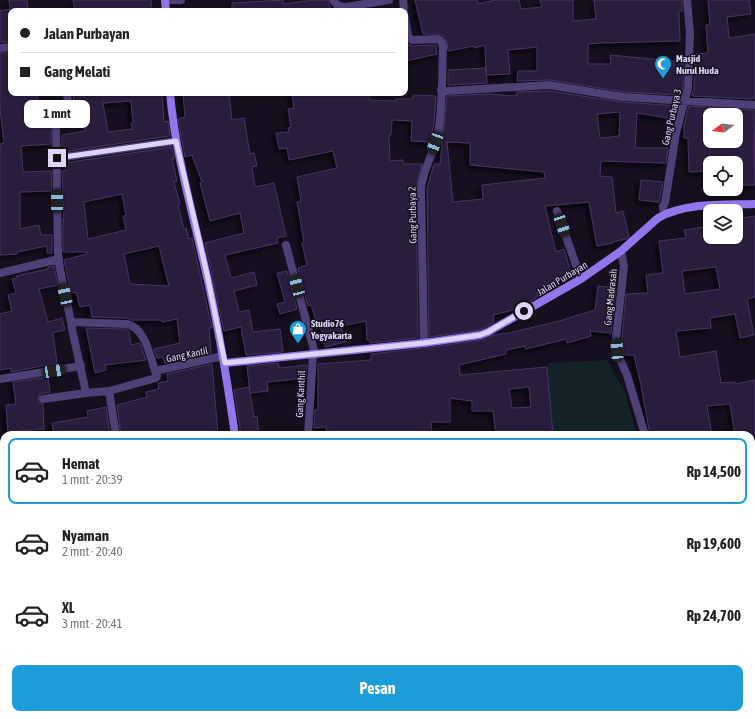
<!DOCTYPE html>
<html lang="id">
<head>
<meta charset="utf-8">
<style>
	body { margin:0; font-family:"Asap Condensed",sans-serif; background:#f2f2f2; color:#222; height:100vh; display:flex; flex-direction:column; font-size:15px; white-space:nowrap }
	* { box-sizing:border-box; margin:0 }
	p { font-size:13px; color:#767676 }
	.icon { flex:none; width:22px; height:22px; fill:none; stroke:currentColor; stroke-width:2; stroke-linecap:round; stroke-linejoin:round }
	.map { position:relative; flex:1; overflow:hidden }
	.side { position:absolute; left:0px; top:431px; width:755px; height:288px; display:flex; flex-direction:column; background:#fff; border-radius:12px 12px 0 0; box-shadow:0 1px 3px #0004 }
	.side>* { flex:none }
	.banner { position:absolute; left:8px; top:8px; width:400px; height:88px; border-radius:8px; box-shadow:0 1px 3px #0004; display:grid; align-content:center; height:88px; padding:0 12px; background:#fff }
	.needle { width:26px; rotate:255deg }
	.fabs { position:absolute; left:703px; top:108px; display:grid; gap:8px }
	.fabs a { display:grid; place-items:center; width:40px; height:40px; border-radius:8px; background:#fff; box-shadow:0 1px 3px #0004; font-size:20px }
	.end { position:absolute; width:18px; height:18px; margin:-9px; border:5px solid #dfd3f9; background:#111; box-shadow:0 0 0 2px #111 }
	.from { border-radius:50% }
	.bubble { position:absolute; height:28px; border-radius:8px; background:#fff; box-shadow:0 1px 3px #0004; font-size:13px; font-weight:700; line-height:28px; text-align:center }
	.car { position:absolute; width:12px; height:24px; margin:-12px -6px; border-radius:5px; box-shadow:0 0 3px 1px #0007; background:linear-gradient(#222 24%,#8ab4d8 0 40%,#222 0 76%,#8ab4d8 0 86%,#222 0) }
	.banner b { display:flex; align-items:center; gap:14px; height:38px; font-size:15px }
	.banner b+b { border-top:1px solid #e0e0e0 }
	.banner i { width:10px; height:10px; background:#222 }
	ul { padding:7px 0 0; list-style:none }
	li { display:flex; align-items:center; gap:12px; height:66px; margin:0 8px 6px; padding:0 4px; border:2px solid transparent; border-radius:8px }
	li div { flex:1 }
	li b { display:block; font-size:15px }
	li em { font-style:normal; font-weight:700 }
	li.on { border-color:#1e9dd9 }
	li>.icon { width:36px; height:36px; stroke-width:1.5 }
	.button { display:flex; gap:8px; margin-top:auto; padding:8px 12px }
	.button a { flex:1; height:46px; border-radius:8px; background:#1e9dd9; color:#fff; font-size:16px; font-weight:700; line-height:46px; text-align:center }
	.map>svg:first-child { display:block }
	.green { fill:#132327 }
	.building { fill:#2b1e3c; stroke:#483365; fill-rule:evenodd; filter:url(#shadow) }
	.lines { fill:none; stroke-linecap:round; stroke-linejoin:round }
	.street { stroke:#4f4077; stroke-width:8 }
	.secondary { stroke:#9376ec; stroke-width:8 }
	.route { stroke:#dfd3f9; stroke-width:5 }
	.labels { text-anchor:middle; stroke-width:3; stroke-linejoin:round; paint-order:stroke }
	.poi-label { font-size:10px; font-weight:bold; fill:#dfd3f9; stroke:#150f1e; text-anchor:start }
	.street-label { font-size:10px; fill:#dfd3f9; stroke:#150f1e }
</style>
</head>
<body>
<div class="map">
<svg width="755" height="719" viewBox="0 0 755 719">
	<defs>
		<filter id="shadow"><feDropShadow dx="-3.5" dy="3.5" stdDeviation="2" flood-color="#0009"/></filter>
	</defs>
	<rect width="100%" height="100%" fill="#150f1e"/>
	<path class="green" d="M607 360 625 392 637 435H552L548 363Z"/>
	<path class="building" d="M9 0H27L28 11H11V42H0V11L10 9Z
		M73 0H151L152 10 116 11 115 9 99 11H75Z
		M283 0V4L313 0H328L331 11H232V3Z
		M415 0H477L478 4 495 0H519L521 9 542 7 540 0H573V21L596 19 594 0H682V11H679L680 41 601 43 588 44V64H611L610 55 683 62V87L680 95 624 92 550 80 517 81 518 71H537V47L508 50 510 74 486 75 485 45 474 48V46L448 51 447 42 442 34H423Z
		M708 0H749L751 14 727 17 729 38 755 34V98H753V99L692 96 694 88 695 54 708 53 706 25 710 24Z
		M405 43 412 46 436 45 437 54 406 61Z
		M0 53H11V93H37L41 127 51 126V144L21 146 23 172 51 171 52 191 20 192V229L39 225 41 235H52V253H47V246L17 252V254L0 255V144L4 143 0 109Z
		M486 68 487 83 448 85V70Z
		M549 91 622 102 678 106 674 119 637 113 635 148H668L666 163 601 161 600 176 612 177 616 213 623 211 629 237 626 239 612 242 613 243 597 246 589 202 545 206 556 252 564 249 572 276 552 281 554 287 537 291 538 297 517 309 493 315 494 322 486 327 479 330 429 337 427 188 434 164H440L447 96 489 94 516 96 517 92ZM620 112 619 136 600 138 597 114ZM447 142 470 143V165L544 172 545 178 482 185 483 199 453 202Z
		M73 93H162L164 122 168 121 170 136 62 152V135L85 131 81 112 75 113ZM131 101 133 123 131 124 132 129 108 132 103 103Z
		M183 93H229L232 120 244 118 250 154 254 153 257 166 252 167 255 187 274 183 286 236 277 238 278 243 225 255 231 278 254 272 257 285 234 291 239 312 249 310 253 332 280 329 283 352 246 355 241 327 224 331 205 243 244 233 240 213 210 221 200 183 202 182 192 155 185 157 178 119 185 117Z
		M292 93 370 94 369 100 396 101V99H412L413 95 436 96 434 123 430 142 411 141 412 121 392 120 391 135H389L390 161 403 160V164H422L416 188 418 338 370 343 369 340H367L366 321 341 326 345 342 325 347 319 319 316 320 311 305 308 306 298 268 307 265 302 243 304 242 297 202 301 201 297 177 337 168 333 151 289 160 287 148 279 149 276 133 289 132 288 128 291 127 288 109 294 108Z
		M689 106 754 110 755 185H736V163H710V171L689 172 688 138H684V125ZM710 115H736V141L710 142Z
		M172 147 174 159H172L177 181 174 182 180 204 178 205 184 229 186 228 189 239 192 238 212 328H209L211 353 165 363 163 357 157 358 154 349 180 343 177 319 162 322 161 320H132L127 318 92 317 90 305 80 307 76 292 71 293 64 260 87 254V252H63V218H64L62 171H66L64 163ZM122 194 126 216H123L126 230 88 239 84 202ZM159 246 169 286 130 284 124 254Z
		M641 180 663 182 659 202 639 200Z
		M755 216V297L747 299 754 335 740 338 735 314 710 318 711 328 676 331 680 357 716 351 721 383 735 382V384L755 380V435H735L730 404 707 406 712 435H650L641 385 634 355H624L623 354 622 337 626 294 648 293 646 275 663 273 659 241 686 238 684 230 710 226V237H736V219ZM716 267 720 289 685 294 682 271Z
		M54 266 58 285 39 289 48 322 62 318 65 330 53 333 57 363 11 372V368L0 370V314L12 311 8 295 16 293 12 279 17 278 16 276 48 269V267Z
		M287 271 297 309 280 314 277 304 285 302 277 273Z
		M598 286 616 288 611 333 590 331 591 336 567 343 566 339 526 349 525 346 506 350V354L459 365 460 375 547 367 553 435H496L493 411H472V401L450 398V422H431L432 433 407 435H327L326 427 314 428 315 410 318 409V364L371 360V354L425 348 481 340 496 334V335L505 333V334L559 321 595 310ZM529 387 531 407 512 408 509 389Z
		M86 328 126 329 129 331 131 345 140 343 146 360 105 365 106 370 95 373Z
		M278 363 279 368 307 365 306 378 267 382 268 391 250 393 247 366Z
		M212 364 218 435H121L117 405 147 397 146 392 159 389 158 383 168 381 167 374Z
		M48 377 50 392 40 394 38 399 39 403 43 404 44 429 18 431V435H8L6 405 16 404 13 382Z
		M249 387 254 417 257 416 259 435H241L234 390Z
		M106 407 110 435H54L52 423 88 417 87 411Z"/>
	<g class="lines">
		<path class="street" d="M165 0H181
			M333 0 338 6 346 7 389 0
			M403 0 404 11
			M405 17 408 36 412 40 439 39 442 43 443 47C442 76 443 106 438 134 434 153 423 169 421 188L424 343
			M0 48 11 47
			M441 90 446 91 549 85 623 97 755 105
			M67 93 69 113 59 122 56 127 58 253 60 269 71 322 72 329 86 393 109 391 156 378 157 376C150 359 147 329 127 324L71 322
			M57 158 176 141
			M557 211 581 279
			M664 214 663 206 665 203 676 133 688 88 690 33 687 0
			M286 245 315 354
			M621 251 624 266 616 339 618 355 627 375 645 435
			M0 273 59 259
			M155 371 223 356
			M0 379 81 366
			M109 391 116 435
			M43 399 86 393
			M308 435 313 354
			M0 526 4 527
			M0 563H4
			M0 623 4 624
			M752 670 755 669
			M0 679H4
			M368 715V719
			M611 715V719
			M43 719 45 715
			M649 719V715"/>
		<path class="secondary" d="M165 0 166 11
			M170 93C175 152 192 210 205 268 218 323 227 379 235 435
			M225 363 424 343 480 335 488 332 581 279 621 251 658 218C686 202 724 205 755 204
			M274 715 275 719"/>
	</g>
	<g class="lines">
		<path class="route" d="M57 158 176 141 207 274 225 363 424 343 480 335 488 332 524 311"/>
	</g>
	<defs>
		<symbol id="mosque-pin" viewBox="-11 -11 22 30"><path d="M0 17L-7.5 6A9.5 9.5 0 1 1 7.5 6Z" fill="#1e9dd9" stroke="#150f1e"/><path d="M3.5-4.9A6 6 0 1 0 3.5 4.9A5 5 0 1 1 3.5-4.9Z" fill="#fff"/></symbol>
		<symbol id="shop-pin" viewBox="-11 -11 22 30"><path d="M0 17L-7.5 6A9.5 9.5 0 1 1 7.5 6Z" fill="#1e9dd9" stroke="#150f1e"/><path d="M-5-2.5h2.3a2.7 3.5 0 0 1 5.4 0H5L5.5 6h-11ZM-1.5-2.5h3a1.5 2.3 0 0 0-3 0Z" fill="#fff"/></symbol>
	</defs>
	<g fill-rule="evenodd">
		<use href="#mosque-pin" x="653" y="54" width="20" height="27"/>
		<use href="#shop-pin" x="288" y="319" width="20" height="27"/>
	</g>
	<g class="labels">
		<g class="poi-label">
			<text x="676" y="62">Masjid<tspan x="676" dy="12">Nurul Huda</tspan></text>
			<text x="311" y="327">Studio76<tspan x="311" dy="12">Yogyakarta</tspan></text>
		</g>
		<g class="street-label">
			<text transform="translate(671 117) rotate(-77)" y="4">Gang Purbaya 3</text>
			<text transform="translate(412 215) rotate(-91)" y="4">Gang Purbaya 2</text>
			<text transform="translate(562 278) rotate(-31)" y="4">Jalan Purbayan</text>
			<text transform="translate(610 297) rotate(-84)" y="4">Gang Madrasah</text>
			<text transform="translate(187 354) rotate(-12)" y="4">Gang Kantil</text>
			<text transform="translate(300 394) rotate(-87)" y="4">Gang Kanthil</text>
		</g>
	</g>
</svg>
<div class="fabs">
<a><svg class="needle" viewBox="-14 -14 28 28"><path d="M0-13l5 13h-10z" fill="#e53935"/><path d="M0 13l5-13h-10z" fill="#767676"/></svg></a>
<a><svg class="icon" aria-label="locate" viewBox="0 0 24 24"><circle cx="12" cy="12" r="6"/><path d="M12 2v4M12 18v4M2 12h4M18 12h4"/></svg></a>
<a><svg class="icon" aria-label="layers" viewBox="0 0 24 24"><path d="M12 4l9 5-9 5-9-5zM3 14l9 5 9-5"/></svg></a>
</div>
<i class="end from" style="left:524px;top:311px"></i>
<i class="end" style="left:57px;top:158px"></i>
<div class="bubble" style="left:24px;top:100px;width:66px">1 mnt</div>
<i class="car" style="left:435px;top:143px;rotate:201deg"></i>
<i class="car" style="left:57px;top:201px;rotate:0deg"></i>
<i class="car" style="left:562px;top:225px;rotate:161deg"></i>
<i class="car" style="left:297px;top:286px;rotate:345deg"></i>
<i class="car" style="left:65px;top:295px;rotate:348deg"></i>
<i class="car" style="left:617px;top:350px;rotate:356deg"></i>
<i class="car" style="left:54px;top:371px;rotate:81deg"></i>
<div class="banner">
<b><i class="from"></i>Jalan Purbayan</b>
<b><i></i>Gang Melati</b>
</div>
<section class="side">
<ul>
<li class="on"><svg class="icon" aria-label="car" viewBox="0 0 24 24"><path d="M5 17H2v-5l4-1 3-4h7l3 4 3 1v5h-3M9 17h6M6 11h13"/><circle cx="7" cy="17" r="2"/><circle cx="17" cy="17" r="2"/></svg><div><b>Hemat</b><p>1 mnt · 20:39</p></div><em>Rp 14,500</em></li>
<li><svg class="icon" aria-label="car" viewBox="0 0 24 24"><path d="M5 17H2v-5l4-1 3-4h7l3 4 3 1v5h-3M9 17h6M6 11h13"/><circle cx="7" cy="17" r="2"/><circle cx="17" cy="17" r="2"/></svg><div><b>Nyaman</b><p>2 mnt · 20:40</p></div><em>Rp 19,600</em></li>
<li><svg class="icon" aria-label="car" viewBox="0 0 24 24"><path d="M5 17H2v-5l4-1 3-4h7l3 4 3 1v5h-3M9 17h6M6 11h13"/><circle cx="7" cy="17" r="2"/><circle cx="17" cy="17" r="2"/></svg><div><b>XL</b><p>3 mnt · 20:41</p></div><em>Rp 24,700</em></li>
</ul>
<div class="button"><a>Pesan</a></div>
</section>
</div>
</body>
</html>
